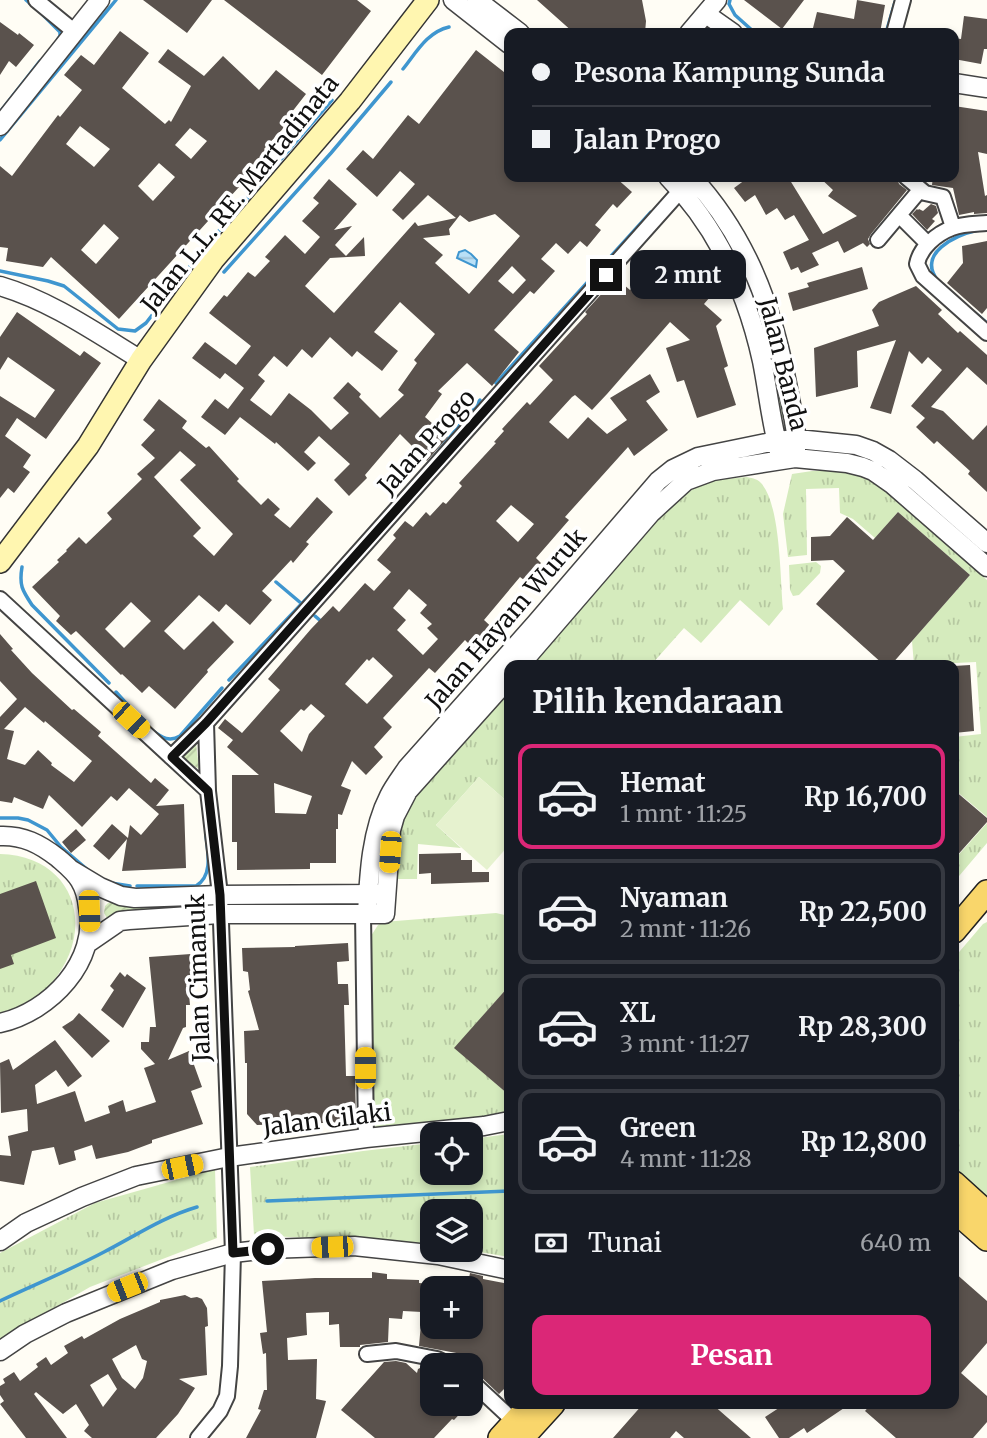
<!DOCTYPE html>
<html lang="id">
<head>
<meta charset="utf-8">
<style>
	body { margin:0; font-family:Merriweather,serif; background:#242831; color:#f1f3f6; height:100vh; display:flex; flex-direction:column; font-size:26px; white-space:nowrap }
	* { box-sizing:border-box; margin:0 }
	p { font-size:23px; color:#9ea1a6 }
	.icon { flex:none; width:38px; height:38px; fill:none; stroke:currentColor; stroke-width:2; stroke-linecap:round; stroke-linejoin:round }
	.map { position:relative; flex:1; overflow:hidden }
	.details { position:absolute; left:504px; top:660px; width:455px; height:749px; display:flex; flex-direction:column; background:#171b24; border-radius:14px; box-shadow:0 4px 10px #0003 }
	.details>* { flex:none }
	.hud { position:absolute; left:504px; top:28px; width:455px; height:154px; border-radius:14px; box-shadow:0 4px 10px #0003; display:grid; align-content:center; height:154px; padding:0 28px; background:#171b24 }
	.tools { position:absolute; left:420px; top:1122px; display:grid; gap:14px }
	.tools a { display:grid; place-items:center; width:63px; height:63px; border-radius:14px; background:#171b24; box-shadow:0 4px 10px #0003; font-size:35px }
	.end { position:absolute; width:32px; height:32px; margin:-16px; border:9px solid #111; background:#fff; box-shadow:0 0 0 4px #fff }
	.from { border-radius:50% }
	.bubble { position:absolute; height:49px; border-radius:14px; background:#171b24; box-shadow:0 4px 10px #0003; font-size:23px; font-weight:700; line-height:49px; text-align:center }
	.car { position:absolute; width:21px; height:42px; margin:-21px -10px; border-radius:9px; box-shadow:0 0 5px 2px #0007; background:linear-gradient(#f5c518 24%,#345 0 40%,#f5c518 0 76%,#345 0 86%,#f5c518 0) }
	.hud b { display:flex; align-items:center; gap:24px; height:66px; font-size:26px }
	.hud b+b { border-top:2px solid #363941 }
	.hud i { width:18px; height:18px; background:#f1f3f6 }
	ul { padding:0; list-style:none }
	li { display:flex; align-items:center; gap:21px; height:105px; margin:0 14px 10px; padding:0 14px; border:4px solid #363941; border-radius:14px }
	li div { flex:1 }
	li b { display:block; font-size:26px }
	li em { font-style:normal; font-weight:700 }
	li.active { border-color:#db2777 }
	li>.icon { width:63px; height:63px; stroke-width:1.5 }
	h2 { padding:0 28px; font-size:32px; line-height:84px }
	.pay { display:flex; align-items:center; gap:18px; height:77px; padding:0 28px; font-size:26px }
	.pay p { margin-inline-start:auto }
	.cta { display:flex; gap:14px; margin-top:auto; padding:14px 28px }
	.cta a { flex:1; height:80px; border-radius:14px; background:#db2777; color:#fff; font-size:28px; font-weight:700; line-height:80px; text-align:center }
	.map>svg:first-child { display:block }
	.park { fill:url(#park-tufts) }
	.garden { fill:url(#garden-furrows) }
	.pitch { fill:#e6f2cf }
	.water { fill:url(#water-rules); stroke:#3f96cf; stroke-width:2 }
	.lines { fill:none; stroke-linecap:round; stroke-linejoin:round }
	.stream { stroke:#3f96cf; stroke-width:3.5 }
	.building { fill:#5a524d; fill-rule:evenodd }
	.minor-casing { stroke:#444; stroke-width:18 }
	.tertiary-casing { stroke:#444; stroke-width:21 }
	.secondary-casing { stroke:#333; stroke-width:24 }
	.primary-casing { stroke:#222; stroke-width:26 }
	.minor { stroke:#fff; stroke-width:14 }
	.tertiary { stroke:#fff; stroke-width:18 }
	.secondary { stroke:#fff6b0; stroke-width:21 }
	.primary { stroke:#f9d66b; stroke-width:23 }
	.route { stroke:#111; stroke-width:9 }
	.labels { text-anchor:middle; stroke-width:7; stroke-linejoin:round; paint-order:stroke }
	.street-label { font-size:24px; fill:#111; stroke:#fff }
</style>
</head>
<body>
<div class="map">
<svg width="987" height="1438" viewBox="0 0 987 1438">
	<defs>
		<pattern id="park-tufts" width="24" height="20" patternUnits="userSpaceOnUse" patternTransform="scale(1.75)"><rect width="24" height="20" fill="#d5ebbd"/><path d="M3 7l-1-3M5 7V3M7 7l1-3M15 17l-1-3M17 17v-4M19 17l1-3" fill="none" stroke="#b6c8a1"/></pattern>
		<pattern id="garden-furrows" width="10" height="10" patternUnits="userSpaceOnUse" patternTransform="scale(1.75)"><rect width="10" height="10" fill="#d5ebbd"/><path d="M-1 1l2-2M0 10L10 0M9 11l2-2" fill="none" stroke="#b6c8a1"/></pattern>
		<pattern id="water-rules" width="6" height="5" patternUnits="userSpaceOnUse" patternTransform="scale(1.75)"><rect width="6" height="5" fill="#b9e0f7"/><path d="M0 2.5h6" fill="none" stroke="#9ebfd3"/></pattern>
	</defs>
	<rect width="100%" height="100%" fill="#fffdf5"/>
	<path class="park" d="M812 471H846L862 475 876 483 933 531 987 580V817L955 790 954 791V737L981 734 976 662 914 665 912 641 970 575 898 512 875 538 853 519 840 513 839 488 806 489 807 555 788 557 783 514 792 474Z
		M746 477C751 478 756 478 761 483 781 505 780 579 783 609L769 626 740 600 701 643 684 628 651 665H526L652 525 684 495 706 481Z
		M816 562 821 566 820 573 799 595 793 596 790 590 789 565Z
		M509 683V803L479 777 436 825 461 848 418 844 417 879H392L396 811Z
		M987 823V843L954 882V860Z
		M0 854C76 856 98 931 50 985 37 999 18 1007 0 1015Z
		M496 913 509 916V986L455 1048 509 1095V1117L432 1126 371 1128 369 939 378 925 383 922Z
		M987 922V1199L954 1171V958L983 924Z
		M509 1134V1257L468 1250H471V1211H432V1245L254 1235 250 1167 363 1151 432 1143V1172H471V1139Z
		M215 1169 217 1238 90 1287 0 1339V1253L95 1203Z"/>
	<path class="garden" d="M673 177H687L710 204 766 314 787 417 779 419 762 341Z
		M196 743 199 769 180 757Z
		M186 900 189 907 184 913 107 918 104 913 105 906 108 903Z"/>
	<path class="pitch" d="M479 777 509 803V845L487 870 436 825Z"/>
	<path class="water" d="M465 250 471 254 477 260 476 267 457 258 459 252Z"/>
	<g class="lines">
		<path class="stream" d="M26 0 33 6
			M730 0 729 4 735 15 754 32 758 33
			M39 11 60 32V36L58 39
			M886 33 895 2
			M403 69C416 53 427 32 449 27
			M0 112 40 61
			M0 140 116 0
			M0 271 48 281 64 286 118 329 135 331 146 323 205 247 332 100
			M224 272 331 153 391 82
			M938 281C916 253 956 235 978 230
			M975 313 987 323
			M496 383 651 212
			M428 464 480 400
			M22 567C19 585 22 590 32 605L109 683
			M276 582 302 604
			M315 616 323 623
			M229 680 330 574
			M116 692 134 712
			M153 731C162 738 170 742 180 736L222 688
			M0 818H18L28 820 47 830 61 847 89 871
			M111 883 130 886
			M137 886H196C213 876 208 852 206 836
			M267 1201 509 1191
			M0 1301C34 1285 70 1270 104 1252 135 1236 163 1217 197 1207"/>
	</g>
	<path class="building" d="M143 0H212L187 33Z
		M224 0H357L371 11 322 75Z
		M537 0H642L646 21 645 33H574Z
		M744 0H804L782 29Z
		M857 0 885 5 880 33 812 32 817 12 854 19Z
		M964 16 987 19V49H984L981 64 954 59V38L961 39Z
		M0 22 18 35 19 33 34 45 16 67 9 61 0 75Z
		M120 31 149 53 122 88 165 124 169 120 171 122 191 86 158 62 168 49 204 76 223 56 259 90 276 70 306 94 288 117 291 120 264 149 267 152 237 185 239 187 119 319 51 257 43 267 6 261 8 248 0 247V166L12 176 58 115 60 117 82 90 64 75 81 55 94 65ZM80 126 110 149 94 167 66 144ZM190 128 207 141 191 159 175 145ZM159 163 175 177 153 201 138 186ZM104 224 119 238 96 264 81 250Z
		M476 50 509 76V177H615L632 192 617 208 613 204 595 225 601 230 587 247 580 241 568 254 556 243 541 259 555 271 534 294 530 291 494 330 519 352 492 386 467 363 438 391 442 394 425 417 448 437 427 461 400 434 365 475 367 478 349 496 334 480 350 464 319 436 304 452 316 463 308 471 276 442 275 444 240 417 225 435 201 417 215 399 228 409 244 388 225 373 220 379 192 358 205 342 236 365 251 346 209 313 224 295 227 297 248 272 255 277 270 261 265 257 285 235 305 254 320 237 302 221 319 203 313 198 329 179 357 204 334 230 352 226 335 245 346 256 364 237 365 256 330 258 305 286 334 313 415 222 418 226 456 218 428 195 403 220 392 210 415 184 400 171 377 197 346 169 363 150 373 159 408 115 419 124ZM495 214 520 236 469 294 435 263 443 255 423 238 450 235 449 229 460 215 469 222ZM512 266 526 280 513 294 498 281ZM400 302 435 334 414 360 417 363 398 390 404 395 380 418 359 397 361 394 348 382 333 398 349 413 331 430 311 410 289 393 271 416 250 400 265 381 258 375 274 356 287 367 302 349 312 358 330 337 352 357 357 351 382 371 398 351 374 332Z
		M954 106 987 111V154L978 152 985 196 987 195V213L974 214V212L959 215 953 188 932 185 933 177H954Z
		M749 177H788L823 234 857 216 828 196 833 190 819 177H897L899 184 907 190 871 234 868 239 870 244 867 247 863 243 844 253 838 241 812 253 819 265 801 273 798 267 791 270 783 252 809 240 794 215 785 220 777 208 766 215 755 195 745 202 734 188Z
		M931 204 936 206 938 213 932 219 935 221 927 230 912 214 917 209 918 210 919 209 923 211Z
		M987 241V308L982 314 947 283 963 263 962 246Z
		M667 250 678 260 674 264 710 297 704 304 722 320 716 326 728 366 724 368 736 405 697 418 684 380 677 382 666 348 690 340 670 322 607 394 592 410 575 395 572 397 549 422 568 439 588 417 607 434 627 420 610 398 650 374 660 392 646 401 668 430 634 456 628 447 565 517 569 520 536 558 541 563 524 580 520 577 484 620 499 634 480 655 465 640 435 673 429 668 383 718 392 727 374 747 383 757 366 775 352 761 341 786 351 790 342 815 338 814V829H336V863H310V869L237 870V842H232V775H259L227 747 233 740 218 728 225 719 242 733 280 690 268 679 311 629 333 606 339 612 365 583 374 591 391 572 377 560 396 538 393 535 405 521 413 527 426 512 430 516 443 502 446 504 462 486 459 483 496 443 494 442 504 431 502 429 527 402 530 405 553 380 539 366 587 314 585 312 616 278 630 290ZM511 505 534 524 518 542 496 521ZM409 589 427 605 420 613 432 624 427 628 438 639 423 655 397 630 406 620 393 608ZM373 657 393 676 367 704 345 684 367 659 369 661ZM311 704 325 716 309 734 302 752 280 731 301 709 304 711ZM274 783 312 796 306 814 275 813Z
		M862 267 868 289 793 311 788 293 809 287 807 283Z
		M916 286 942 310 938 314 958 333 960 331 987 355V385L967 367 931 407 943 411 973 440 987 425V492L968 474 970 471 937 441 934 444 916 427 925 418 911 406 942 370 928 357 922 364 909 351 891 414 870 408 896 340 857 351 858 387 816 397 814 348 879 326 872 310 879 302Z
		M17 312 80 356 84 351 101 363 46 439 17 418 5 436 31 455 23 467 30 472 14 493 8 488 0 498V396L35 418 55 390 8 357 0 370V337Z
		M159 399 187 421 182 428 206 448 209 446 239 479 237 481 261 505 268 498 280 509 274 515 290 528 317 497 333 512 306 542 309 544 293 563 291 560 262 591 272 600 250 625 226 604 219 612 199 595 164 631 184 650 213 621 234 642 207 670 208 672 175 709 149 686 142 693 122 674 121 675 76 631 71 635 56 621 60 616 32 587 59 562 57 560 67 551 66 550 79 537 86 544 112 519 107 513 142 479 137 474 155 458 141 445 155 430 143 420ZM180 451 196 465 180 480 233 534 214 556 193 536 201 528 154 477ZM131 602 151 621 124 648 105 629Z
		M898 512 970 575 891 665H884L816 604 845 571 833 560 811 561V537L830 536 847 517 873 540Z
		M0 634 13 649 11 650 32 673 72 710 74 709 101 732 98 736 151 783 155 778 169 790 156 806 184 804 186 868 122 871 127 839 109 860 93 846 112 824 128 838 130 825 141 835 159 814 129 788 117 801 111 796 82 827 49 795 43 809 14 797 12 803 0 801V717L17 699 0 681ZM25 707 44 723 45 721 92 761 74 782 51 765 52 763 38 750 25 765 7 759 14 731 4 729Z
		M970 665 974 731 954 733V666Z
		M954 790 987 818V822L954 859Z
		M76 829 86 840 71 853 62 842Z
		M461 853V860H472V872H489V882L431 884V873L419 874V854Z
		M36 881 56 938 11 955 14 964 0 969V894Z
		M348 943 349 961 337 962 338 984H348L349 1005H344L346 1076H355L356 1122 257 1125 247 1114V1063H245L244 1031 259 1030 248 991 250 990 248 972 243 971 242 948 295 947V946Z
		M191 954 192 984H188L190 1005H186V1027L183 1028 168 1060 189 1051 202 1087 191 1091 203 1124 152 1140V1143L128 1152 96 1159 92 1145 74 1151 76 1160 59 1165 54 1147 32 1151 24 1185 0 1181V1155L11 1156 8 1136 28 1131 27 1109 1 1113 0 1063 9 1059 13 1070 55 1040 82 1076 68 1087 56 1070 35 1085 37 1104 75 1091 85 1122 110 1113 108 1106 123 1100 126 1112 156 1102 144 1068 155 1064 141 1049V1042H149L150 1027H156L149 957Z
		M120 972 125 977 127 974 146 988 123 1028 101 1010 114 990 110 986Z
		M509 986V1095L454 1048Z
		M79 1013 110 1041 92 1058 62 1027 73 1020Z
		M372 1272 387 1274V1279L419 1280V1283L432 1284V1326H471V1288H467L470 1273 483 1276V1279L509 1284V1384L499 1394 478 1374 471 1372V1365H460L459 1362 467 1355 419 1346 422 1312 403 1311 402 1319 389 1318 388 1342 360 1345V1347H340L339 1324 329 1325V1312L306 1313 307 1335 287 1338 288 1360 317 1359 316 1399 326 1401 316 1438H246L261 1410 258 1409 264 1390H267L266 1353 263 1354 260 1333 267 1332 262 1281 315 1278H372Z
		M954 1272 987 1301V1343L961 1373 987 1396V1422L973 1438H896L865 1411 871 1404H954Z
		M185 1295 191 1298 197 1297 202 1299 207 1308 208 1326 205 1327 207 1375 179 1379 195 1388 178 1414 156 1438H92L84 1431 89 1425 76 1404 63 1414 36 1392 34 1394 67 1438H26L0 1404 4 1401 0 1395V1386L5 1383 3 1379 14 1372 20 1381 38 1367 36 1364 46 1357 51 1365 68 1353 64 1346 82 1336 84 1339 120 1319 160 1302V1300ZM136 1345 142 1359 147 1361 143 1378 135 1389 122 1378 112 1359ZM108 1374 117 1389 103 1407 90 1385Z
		M396 1361 406 1363 417 1373 418 1369 424 1366 432 1368V1404H469L454 1420 452 1419 434 1438H375L341 1410 384 1362Z
		M643 1404H712L751 1438H684L676 1431 670 1438H613Z
		M785 1404H850L807 1433 804 1428 789 1438H779L765 1417Z"/>
	<g class="lines">
		<defs>
			<path id="minor" d="M36 0 75 32
				M894 33 903 0
				M906 177 925 193 943 197 953 227
				M900 216 928 244
				M987 223C976 224 962 224 952 228 936 234 920 248 917 264L923 276 987 333
				M878 240 920 190
				M0 599 208 791
				M171 757 206 723 681 190
				M363 914 366 1138
				M367 1354 396 1351 437 1359 450 1365
				M471 1381 515 1422
				M198 1438 220 1411 227 1396 230 1366 233 1253 220 895 208 791 206 723"/>
			<path id="tertiary" d="M453 0 509 44
				M477 0 520 33
				M706 14 733 33
				M689 33 717 0
				M954 83 987 88
				M0 126 100 0
				M668 177C717 227 747 293 762 361 768 391 771 422 779 451
				M692 177C762 253 781 341 797 439L796 449
				M0 286C51 301 95 332 141 360
				M520 665 651 513 686 481 713 471 795 458 847 463 863 467 873 471 893 485 987 567
				M0 836C23 835 40 844 58 858 66 865 75 872 80 881 85 889 87 898 88 907 99 961 50 1012 0 1023
				M70 869 100 887 121 896 135 898 220 895 378 894
				M367 914C369 875 371 831 389 796 394 786 401 777 407 768L536 623 658 481 673 469 698 457 776 441 797 439 856 445 873 451 889 460 915 480 987 543
				M88 943 120 921 129 920 220 914H385L391 830 395 816 408 791 509 678
				M0 1241 26 1223 82 1197 136 1176 229 1157 366 1138 484 1126 509 1121
				M0 1351 25 1334 66 1313 172 1270 233 1253 268 1249 354 1246 438 1255 509 1270"/>
			<path id="secondary" d="M0 562 88 446 141 360 213 260 350 101 428 0"/>
			<path id="primary" d="M954 931 987 892
				M954 1183 987 1213
				M954 1210 987 1239
				M500 1438 531 1404
				M522 1438 553 1404"/>
		</defs>
		<use href="#minor" class="minor-casing"/>
		<use href="#tertiary" class="tertiary-casing"/>
		<use href="#secondary" class="secondary-casing"/>
		<use href="#primary" class="primary-casing"/>
		<use href="#minor" class="minor"/>
		<use href="#tertiary" class="tertiary"/>
		<use href="#secondary" class="secondary"/>
		<use href="#primary" class="primary"/>
	</g>
	<g class="lines">
		<path class="route" d="M268 1249 233 1253 220 895 208 791 172 757 206 723 606 275"/>
	</g>
	<g class="labels">
		<g class="street-label">
			<text transform="translate(240 194) rotate(-51)" y="8">Jalan L.L. RE. Martadinata</text>
			<text transform="translate(783 364) rotate(76)" y="8">Jalan Banda</text>
			<text transform="translate(427 442) rotate(-48)" y="8">Jalan Progo</text>
			<text transform="translate(506 619) rotate(-49)" y="8">Jalan Hayam Wuruk</text>
			<text transform="translate(199 978) rotate(-92)" y="8">Jalan Cimanuk</text>
			<text transform="translate(327 1120) rotate(-7)" y="8">Jalan Cilaki</text>
		</g>
	</g>
</svg>
<div class="tools">
<a><svg class="icon" aria-label="locate" viewBox="0 0 24 24"><circle cx="12" cy="12" r="6"/><path d="M12 2v4M12 18v4M2 12h4M18 12h4"/></svg></a>
<a><svg class="icon" aria-label="layers" viewBox="0 0 24 24"><path d="M12 4l9 5-9 5-9-5zM3 14l9 5 9-5"/></svg></a>
<a>+</a>
<a>−</a>
</div>
<i class="end from" style="left:268px;top:1249px"></i>
<i class="end" style="left:606px;top:275px"></i>
<div class="bubble" style="left:630px;top:250px;width:116px">2 mnt</div>
<i class="car" style="left:131px;top:720px;rotate:133deg"></i>
<i class="car" style="left:390px;top:852px;rotate:184deg"></i>
<i class="car" style="left:89px;top:911px;rotate:178deg"></i>
<i class="car" style="left:365px;top:1068px;rotate:0deg"></i>
<i class="car" style="left:182px;top:1167px;rotate:78deg"></i>
<i class="car" style="left:332px;top:1247px;rotate:268deg"></i>
<i class="car" style="left:127px;top:1287px;rotate:248deg"></i>
<div class="hud">
<b><i class="from"></i>Pesona Kampung Sunda</b>
<b><i></i>Jalan Progo</b>
</div>
<section class="details">
<h2>Pilih kendaraan</h2>
<ul>
<li class="active"><svg class="icon" aria-label="car" viewBox="0 0 24 24"><path d="M5 17H2v-5l4-1 3-4h7l3 4 3 1v5h-3M9 17h6M6 11h13"/><circle cx="7" cy="17" r="2"/><circle cx="17" cy="17" r="2"/></svg><div><b>Hemat</b><p>1 mnt · 11:25</p></div><em>Rp 16,700</em></li>
<li><svg class="icon" aria-label="car" viewBox="0 0 24 24"><path d="M5 17H2v-5l4-1 3-4h7l3 4 3 1v5h-3M9 17h6M6 11h13"/><circle cx="7" cy="17" r="2"/><circle cx="17" cy="17" r="2"/></svg><div><b>Nyaman</b><p>2 mnt · 11:26</p></div><em>Rp 22,500</em></li>
<li><svg class="icon" aria-label="car" viewBox="0 0 24 24"><path d="M5 17H2v-5l4-1 3-4h7l3 4 3 1v5h-3M9 17h6M6 11h13"/><circle cx="7" cy="17" r="2"/><circle cx="17" cy="17" r="2"/></svg><div><b>XL</b><p>3 mnt · 11:27</p></div><em>Rp 28,300</em></li>
<li><svg class="icon" aria-label="car" viewBox="0 0 24 24"><path d="M5 17H2v-5l4-1 3-4h7l3 4 3 1v5h-3M9 17h6M6 11h13"/><circle cx="7" cy="17" r="2"/><circle cx="17" cy="17" r="2"/></svg><div><b>Green</b><p>4 mnt · 11:28</p></div><em>Rp 12,800</em></li>
</ul>
<div class="pay"><svg class="icon" aria-label="cash" viewBox="0 0 24 24"><path d="M3 7h18v10H3z"/><circle cx="12" cy="12" r="2"/></svg>Tunai<p>640 m</p></div>
<div class="cta"><a>Pesan</a></div>
</section>
</div>
</body>
</html>
